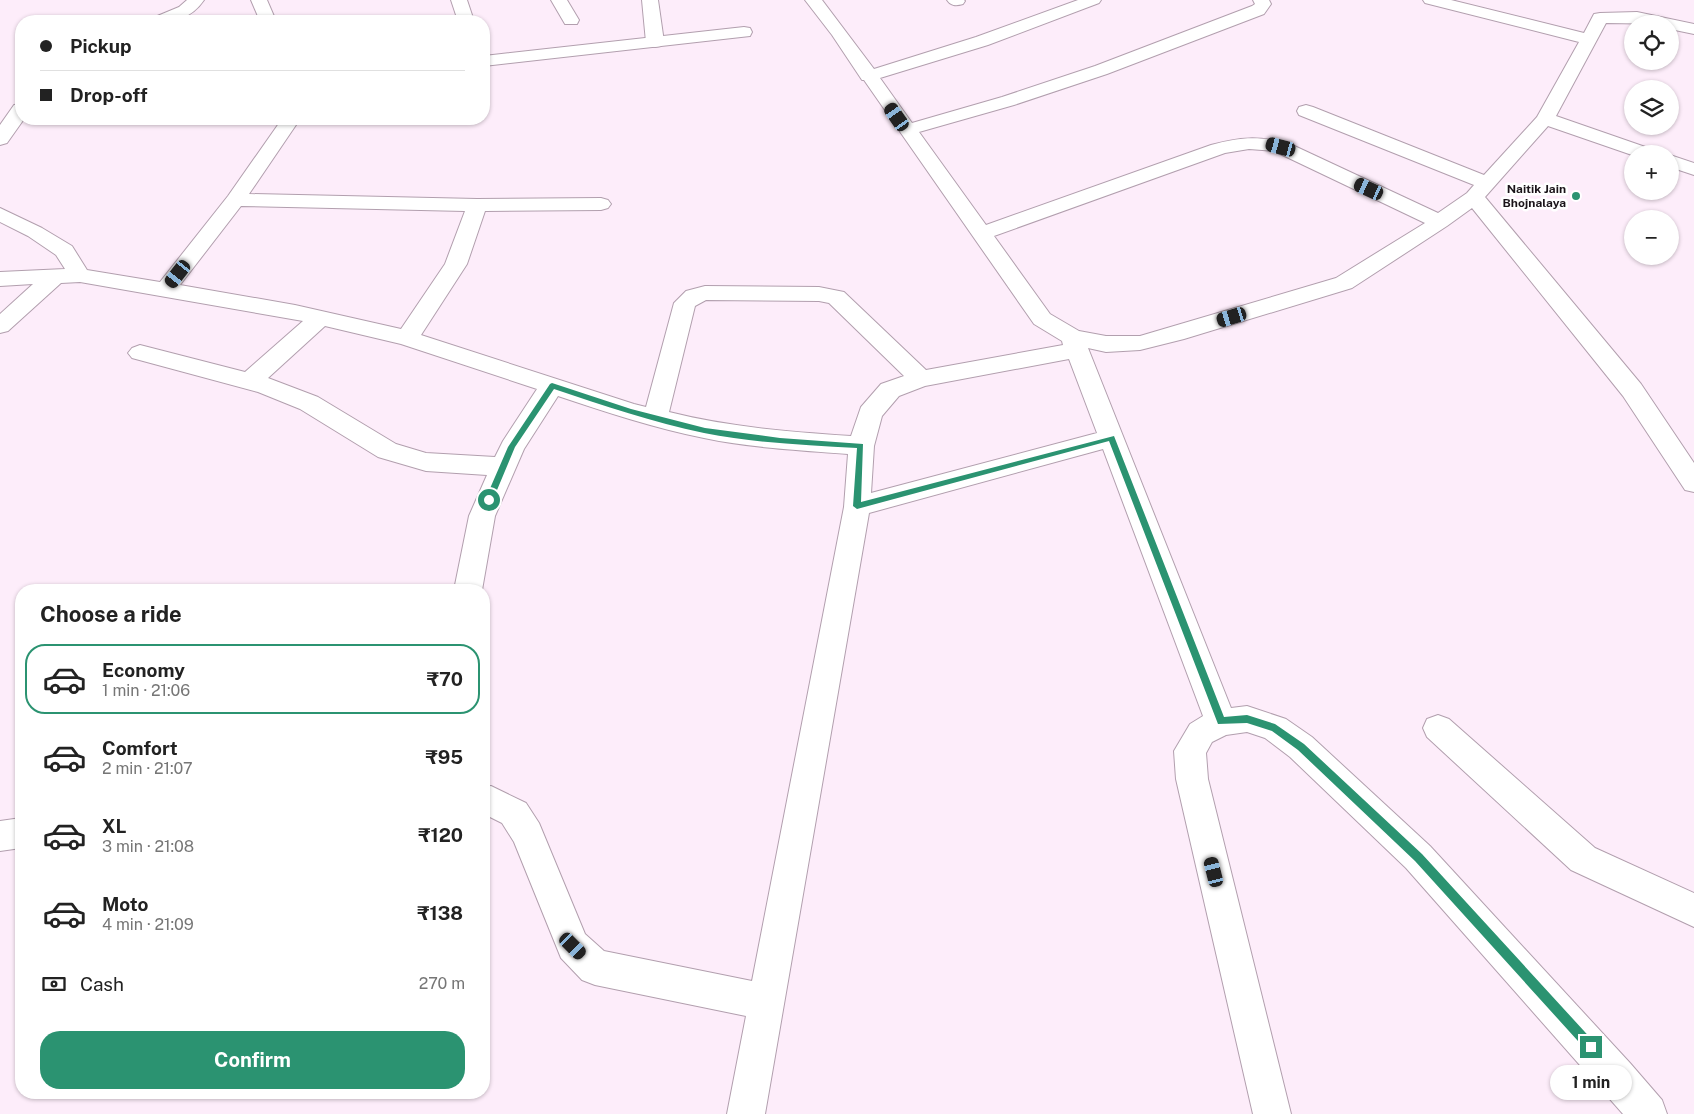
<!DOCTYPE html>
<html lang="en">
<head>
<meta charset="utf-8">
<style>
	body { margin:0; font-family:"Public Sans",sans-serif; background:#f6f6f6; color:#222; height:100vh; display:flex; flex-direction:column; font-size:19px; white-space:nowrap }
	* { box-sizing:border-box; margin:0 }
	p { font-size:16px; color:#767676 }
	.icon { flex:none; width:28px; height:28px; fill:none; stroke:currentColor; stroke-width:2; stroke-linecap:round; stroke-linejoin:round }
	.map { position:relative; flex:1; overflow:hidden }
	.sheet { position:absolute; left:15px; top:584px; width:475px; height:515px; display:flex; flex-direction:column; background:#fff; border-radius:20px; box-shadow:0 1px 4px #0004 }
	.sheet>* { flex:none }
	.guide { position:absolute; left:15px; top:15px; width:475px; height:110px; border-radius:20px; box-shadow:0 1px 4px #0004; display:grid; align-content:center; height:110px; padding:0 25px; background:#fff }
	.controls { position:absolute; left:1624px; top:15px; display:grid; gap:10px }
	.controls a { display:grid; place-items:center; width:55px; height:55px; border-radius:50%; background:#fff; box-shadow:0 1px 4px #0004; font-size:25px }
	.end { position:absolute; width:22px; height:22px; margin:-11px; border:6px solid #2b9371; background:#fff; box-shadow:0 0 0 2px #fff }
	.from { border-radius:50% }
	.bubble { position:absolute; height:35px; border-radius:18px; background:#fff; box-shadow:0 1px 4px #0004; font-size:16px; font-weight:700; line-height:35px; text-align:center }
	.car { position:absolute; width:15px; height:30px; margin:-15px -8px; border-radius:6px; box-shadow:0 0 4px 1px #0007; background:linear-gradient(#222 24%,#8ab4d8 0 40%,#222 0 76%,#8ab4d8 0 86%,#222 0) }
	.guide b { display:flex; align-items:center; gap:18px; height:48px; font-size:19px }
	.guide b+b { border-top:1px solid #e0e0e0 }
	.guide i { width:12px; height:12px; background:#222 }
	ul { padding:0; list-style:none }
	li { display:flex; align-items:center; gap:15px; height:70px; margin:0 10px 8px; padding:0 15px; border:2px solid transparent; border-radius:20px }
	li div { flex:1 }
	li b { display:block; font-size:19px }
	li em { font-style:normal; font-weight:700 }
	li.selected { border-color:#2b9371 }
	li>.icon { width:45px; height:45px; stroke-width:1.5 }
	h2 { padding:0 25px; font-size:22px; line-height:60px }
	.pay { display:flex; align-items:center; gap:12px; height:55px; padding:0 25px; font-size:19px }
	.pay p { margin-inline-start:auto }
	.primary-button { display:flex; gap:10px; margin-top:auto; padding:10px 25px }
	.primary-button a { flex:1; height:58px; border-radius:20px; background:#2b9371; color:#fff; font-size:20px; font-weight:700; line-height:58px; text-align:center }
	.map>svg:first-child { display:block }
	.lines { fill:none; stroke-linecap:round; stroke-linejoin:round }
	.minor-casing { stroke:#b29fae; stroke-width:2 }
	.major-casing { stroke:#b29fae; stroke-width:2 }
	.minor { fill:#fff; fill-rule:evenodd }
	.major { fill:#fff; fill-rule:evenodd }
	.route { fill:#2b9371 }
	.poi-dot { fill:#2b9371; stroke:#fff; stroke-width:2 }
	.labels { text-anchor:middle; stroke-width:5; stroke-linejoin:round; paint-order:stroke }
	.far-poi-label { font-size:12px; font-weight:bold; fill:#1a1319; stroke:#fff; text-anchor:end }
</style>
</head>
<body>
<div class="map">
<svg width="1694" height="1114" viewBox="0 0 1694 1114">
	<rect width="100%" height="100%" fill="#fdedfa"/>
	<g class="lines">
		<defs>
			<path id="minor" d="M187 0H204C191 19 174 22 153 21L155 17 179 7Z
				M251 0H267L276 21H260Z
				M551 0H567L579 20 577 24H565Z
				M642 0H658L664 42 661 46 655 47 649 46 646 42Z
				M805 0H822L874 69 976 37 1078 0H1101L1099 3 988 45 880 78 912 123 1002 97 1095 66 1252 6 1255 4 1253 0H1269L1271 4 1264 14 1107 74 1014 105 919 132 986 225 1211 145C1240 137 1258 136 1288 143L1438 213 1467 193 1474 185 1299 115 1297 111 1299 107 1306 105 1313 107 1484 175 1537 117 1579 42 1425 3 1423 0H1451L1584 33 1594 14 1600 13 1637 12 1694 24V34L1670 29V24L1606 23 1556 116 1654 150 1657 154H1632V155L1548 126 1485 197 1641 384 1694 463V492L1685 490 1623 396 1472 208 1447 226 1352 288 1184 339 1140 350 1106 352 1088 348 1231 708 1247 706 1286 719 1312 737 1430 846 1630 1063 1662 1100 1667 1114H1623L1406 868 1290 757 1265 738 1247 732 1226 735 1212 742 1206 753 1208 779 1291 1114H1253L1176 779 1174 751 1190 724 1203 716 1103 449 869 513 765 1114H727L746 1016 595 985 582 980 561 958 514 842 502 823 488 816 484 817V787L491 786 526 803 539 823 585 934 604 951 752 981 844 507 848 454C800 450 751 448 704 438 654 428 606 412 558 396L524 449 495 516 482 590H454L469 516 487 475 426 471 378 457 300 409 258 392 132 358 128 353 132 348 140 345 245 372 303 321 80 282 61 283 8 331 0 333V314L33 284 0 286V272L65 269 56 255 28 236 0 222V208L42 228 72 246 87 270 160 282 228 196 282 119H300L249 194 477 199 601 198 608 200 611 204 608 208 601 210 485 211 467 264 421 335 634 404 646 407 674 303 686 291 705 286 819 287 844 292 926 370 1063 345 1062 341 1034 324 864 80H862L832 35ZM1249 149 1274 151 1425 223 1336 278 1140 336H1106L1079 331 1050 314 994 236 1225 153ZM241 206 465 211 445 264 401 329 295 305 180 285ZM706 300 819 301 829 303 904 376 881 384 861 407 851 436C790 432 729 427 669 412L695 306ZM325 326 401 344 537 389 503 441 495 457 426 453 396 444 318 397 268 378ZM1069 359 1097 433 871 493 874 446 882 416 899 396 925 386Z
				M947 0H964L965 1 963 4C956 6 951 6 947 0Z
				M21 104V119H24L7 143 0 145V125L14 105Z
				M1670 155 1694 163V175L1670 167Z
				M1438 715 1449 719 1595 848 1694 893V927L1571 870 1427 737 1423 728 1427 719Z
				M21 818V848L0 851V821Z"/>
			<path id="major" d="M451 0H467L474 21H458Z
				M744 27 750 28 752 32 750 36 484 66V56Z"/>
		</defs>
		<use href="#minor" class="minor-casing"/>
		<use href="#major" class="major-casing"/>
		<use href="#minor" class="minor"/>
		<use href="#major" class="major"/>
	</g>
	<path class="route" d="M552 383 631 409 705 428 780 438 863 444 861 502 1114 436 1224 717 1247 715 1275 724 1304 744 1422 854 1595 1043 1596 1047 1595 1051 1591 1052 1587 1051 1415 861 1298 750 1272 731 1247 723 1218 724 1109 441 857 509 853 506 857 448C806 445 754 443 704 433 653 422 604 406 554 389L515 447 492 502H486L485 500 508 447 550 384Z"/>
	<circle class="poi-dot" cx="1576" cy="196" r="5"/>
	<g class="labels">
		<g class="far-poi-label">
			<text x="1566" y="193">Naitik Jain<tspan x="1566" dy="14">Bhojnalaya</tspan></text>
		</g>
	</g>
</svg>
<div class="controls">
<a><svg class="icon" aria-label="locate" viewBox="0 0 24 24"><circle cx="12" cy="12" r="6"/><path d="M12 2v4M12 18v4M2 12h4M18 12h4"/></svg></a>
<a><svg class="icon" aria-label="layers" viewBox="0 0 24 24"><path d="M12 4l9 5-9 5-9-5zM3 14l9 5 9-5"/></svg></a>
<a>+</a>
<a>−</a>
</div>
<i class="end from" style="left:489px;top:500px"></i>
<i class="end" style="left:1591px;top:1047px"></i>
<div class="bubble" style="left:1550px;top:1065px;width:82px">1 min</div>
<i class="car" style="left:897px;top:117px;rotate:325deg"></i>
<i class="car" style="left:1281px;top:147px;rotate:285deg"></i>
<i class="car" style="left:1369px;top:189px;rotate:295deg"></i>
<i class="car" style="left:178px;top:274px;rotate:218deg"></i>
<i class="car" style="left:1232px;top:317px;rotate:253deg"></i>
<i class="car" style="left:1214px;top:872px;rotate:346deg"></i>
<i class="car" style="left:573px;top:946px;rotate:135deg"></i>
<div class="guide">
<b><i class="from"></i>Pickup</b>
<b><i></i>Drop-off</b>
</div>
<section class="sheet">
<h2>Choose a ride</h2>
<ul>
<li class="selected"><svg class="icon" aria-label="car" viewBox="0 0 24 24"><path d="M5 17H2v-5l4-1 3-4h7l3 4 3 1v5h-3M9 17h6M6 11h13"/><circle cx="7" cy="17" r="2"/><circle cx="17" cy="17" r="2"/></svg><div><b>Economy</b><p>1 min · 21:06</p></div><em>₹70</em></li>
<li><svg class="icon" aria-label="car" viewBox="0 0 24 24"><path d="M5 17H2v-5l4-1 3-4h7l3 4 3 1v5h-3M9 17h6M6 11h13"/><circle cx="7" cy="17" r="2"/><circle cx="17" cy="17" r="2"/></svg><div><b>Comfort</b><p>2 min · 21:07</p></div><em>₹95</em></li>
<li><svg class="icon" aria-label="car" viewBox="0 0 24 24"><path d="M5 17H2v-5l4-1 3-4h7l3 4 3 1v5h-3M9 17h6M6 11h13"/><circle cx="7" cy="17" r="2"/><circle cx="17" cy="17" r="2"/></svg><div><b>XL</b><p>3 min · 21:08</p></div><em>₹120</em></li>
<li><svg class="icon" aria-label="car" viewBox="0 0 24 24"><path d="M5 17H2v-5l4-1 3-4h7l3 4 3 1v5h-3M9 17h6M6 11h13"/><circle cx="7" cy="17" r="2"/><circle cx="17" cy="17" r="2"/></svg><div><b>Moto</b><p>4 min · 21:09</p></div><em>₹138</em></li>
</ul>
<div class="pay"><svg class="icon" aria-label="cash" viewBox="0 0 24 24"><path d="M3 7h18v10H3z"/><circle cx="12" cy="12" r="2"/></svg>Cash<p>270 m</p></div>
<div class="primary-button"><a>Confirm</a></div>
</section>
</div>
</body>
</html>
